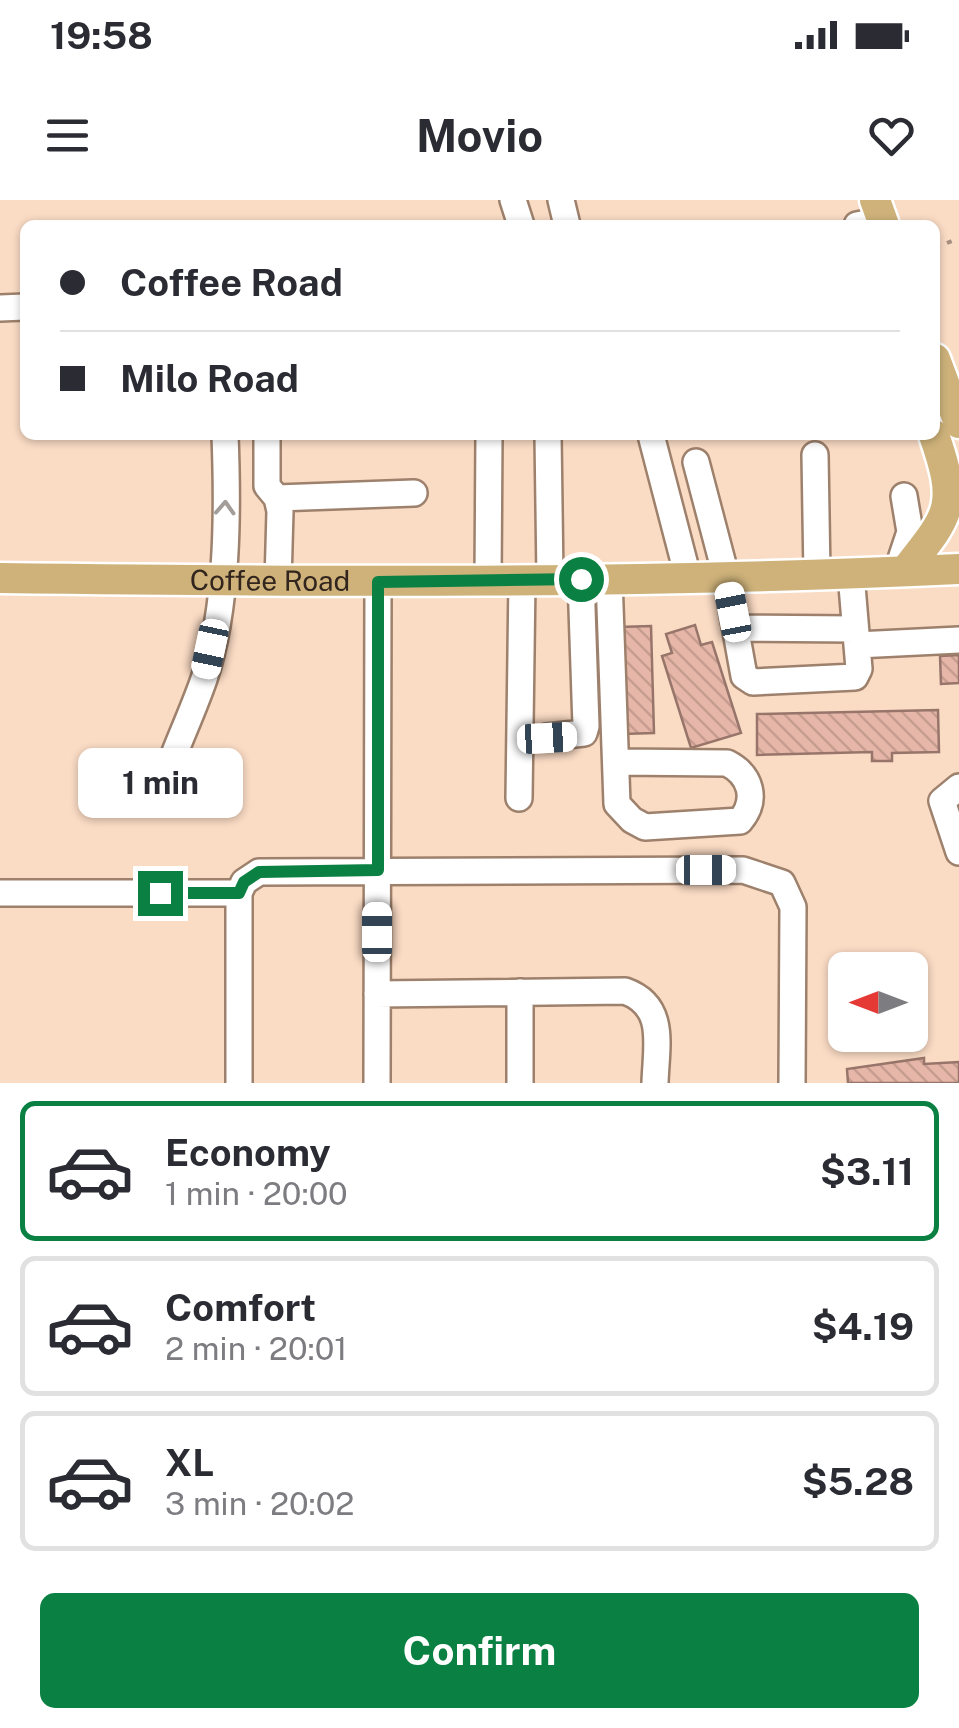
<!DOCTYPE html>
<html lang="en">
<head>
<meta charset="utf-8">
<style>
	body { margin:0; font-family:"Public Sans",sans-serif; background:#f2f2f3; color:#2b2b33; height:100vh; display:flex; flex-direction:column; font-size:38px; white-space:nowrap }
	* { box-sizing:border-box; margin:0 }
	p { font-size:32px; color:#7c7c81 }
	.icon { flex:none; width:55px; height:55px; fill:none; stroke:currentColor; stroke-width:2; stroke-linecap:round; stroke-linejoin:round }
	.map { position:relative; height:883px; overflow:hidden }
	.sheet { display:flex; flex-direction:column; background:#fff; flex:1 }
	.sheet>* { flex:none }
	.hud { position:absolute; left:20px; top:20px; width:920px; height:220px; border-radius:15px; box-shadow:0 2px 8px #0004; display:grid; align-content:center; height:220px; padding:0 40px; background:#fff }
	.needle { width:65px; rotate:270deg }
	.buttons { position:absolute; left:828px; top:752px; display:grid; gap:20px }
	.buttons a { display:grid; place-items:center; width:100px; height:100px; border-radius:15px; background:#fff; box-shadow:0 2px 8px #0004; font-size:50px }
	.end { position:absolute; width:45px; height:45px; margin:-22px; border:12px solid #0b8043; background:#fff; box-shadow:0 0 0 5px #fff }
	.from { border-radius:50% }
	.bubble { position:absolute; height:70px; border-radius:15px; background:#fff; box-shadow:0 2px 8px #0004; font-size:32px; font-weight:700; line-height:70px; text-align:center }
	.car { position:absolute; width:30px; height:60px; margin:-30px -15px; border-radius:12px; box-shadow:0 0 8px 2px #0007; background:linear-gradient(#fff 24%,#345 0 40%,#fff 0 76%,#345 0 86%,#fff 0) }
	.hud b { display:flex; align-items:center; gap:35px; height:95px; font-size:38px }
	.hud b+b { border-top:2px solid #e1e1e2 }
	.hud i { width:25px; height:25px; background:#2b2b33 }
	ul { padding:18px 0 0; list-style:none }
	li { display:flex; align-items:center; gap:30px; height:140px; margin:0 20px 15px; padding:0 20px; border:5px solid #e1e1e2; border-radius:15px }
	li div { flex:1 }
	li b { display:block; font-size:38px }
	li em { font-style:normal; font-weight:700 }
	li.active { border-color:#0b8043 }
	li>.icon { width:90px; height:90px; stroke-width:1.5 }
	.cta { display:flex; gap:20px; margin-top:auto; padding:20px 40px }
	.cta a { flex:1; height:115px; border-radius:15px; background:#0b8043; color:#fff; font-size:40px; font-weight:700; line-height:115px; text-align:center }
	.status { display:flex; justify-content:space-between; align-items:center; height:70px; padding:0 50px; background:#fff; direction:ltr }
	.status svg { height:28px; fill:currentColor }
	header { display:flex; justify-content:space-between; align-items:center; height:130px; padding:0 40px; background:#fff; font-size:45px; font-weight:700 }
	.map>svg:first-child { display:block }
	.building { fill:url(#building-back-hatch); stroke:#97756a; stroke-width:2.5 }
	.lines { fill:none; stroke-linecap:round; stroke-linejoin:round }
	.minor-casing { stroke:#9d816c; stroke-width:30 }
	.major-casing { stroke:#fff; stroke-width:35 }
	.path { stroke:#a58e7d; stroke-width:4; stroke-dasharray:5 8; stroke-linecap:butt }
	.minor { stroke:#fff; stroke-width:25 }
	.major { stroke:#ceb27a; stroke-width:30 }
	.oneway { stroke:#a29d99 }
	.route { stroke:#0b8043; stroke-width:12 }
	.labels { text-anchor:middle; stroke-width:8; stroke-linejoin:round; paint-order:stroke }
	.street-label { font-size:28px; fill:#31251d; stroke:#feebdd }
</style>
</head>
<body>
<div class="status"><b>19:58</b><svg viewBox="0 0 49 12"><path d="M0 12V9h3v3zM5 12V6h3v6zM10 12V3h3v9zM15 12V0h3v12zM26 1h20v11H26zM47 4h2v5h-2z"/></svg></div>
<header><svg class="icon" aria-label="menu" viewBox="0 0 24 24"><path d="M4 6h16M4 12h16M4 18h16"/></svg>Movio<svg class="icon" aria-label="heart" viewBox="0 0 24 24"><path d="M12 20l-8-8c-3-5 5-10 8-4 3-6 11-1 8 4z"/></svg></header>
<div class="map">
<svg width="959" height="883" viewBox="0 0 959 883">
	<defs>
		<pattern id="building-back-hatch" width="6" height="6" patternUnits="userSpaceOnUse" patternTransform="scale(2.5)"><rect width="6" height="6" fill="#e6b7a8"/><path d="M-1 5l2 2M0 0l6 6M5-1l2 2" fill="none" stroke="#c69d90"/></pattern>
	</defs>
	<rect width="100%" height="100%" fill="#fadbc4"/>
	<path class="building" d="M695 425 701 445 712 442 741 533 691 548 662 456 672 453 666 434Z
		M651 426 654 533 622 534 619 427Z
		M959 455V483L941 484 940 456Z
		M938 510 939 552 892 553V561H872V552L757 555V514Z
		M924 858V864L959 862V883H848L847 869Z"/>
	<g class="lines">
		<defs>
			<path id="minor" d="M513 0 521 25
				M561 0 567 25
				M857 25 882 20
				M0 108 25 107
				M267 235V286L277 298 280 311 278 382
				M548 235 550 379
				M651 235 688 377
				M815 255 817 375
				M696 262 726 376 744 476 753 482 855 477 859 469 851 374
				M277 298 414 293
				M897 371 910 332 904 296
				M609 378 617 604 632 620 645 627 740 621C758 600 751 575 727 563L616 562
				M488 380 489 235
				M736 428 855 429
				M857 445 959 440
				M547 537 584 533 586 526 581 379
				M170 565C181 536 194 508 204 479 228 407 228 311 225 235
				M959 587 942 601 959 652
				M519 598 522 380
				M0 693H239
				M377 794 625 791C667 806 656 846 655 883
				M239 883V693L244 682 259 672 743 670 782 683 793 707 792 883
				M377 883 378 383
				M520 883V792"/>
			<g id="major">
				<path d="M875 0 884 25"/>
				<path d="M935 159 959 223"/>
				<path d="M905 371C950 314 959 307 934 235"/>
				<path id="s1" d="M0 378C320 382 640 384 959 369"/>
			</g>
		</defs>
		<use href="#minor" class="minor-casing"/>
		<use href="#major" class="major-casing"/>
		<path class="path" d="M935 48 959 38"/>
		<use href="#minor" class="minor"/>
		<use href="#major" class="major"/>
	</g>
	<defs><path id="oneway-chevron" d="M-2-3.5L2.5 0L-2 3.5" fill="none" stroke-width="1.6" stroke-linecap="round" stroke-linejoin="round" transform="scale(2.5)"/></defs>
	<use class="oneway" href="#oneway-chevron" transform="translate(225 308) rotate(-87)"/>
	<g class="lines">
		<path class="route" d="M160 693H239L244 682 259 672 378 670V382L581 379"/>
	</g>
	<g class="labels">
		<g class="street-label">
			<text dy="10" stroke="none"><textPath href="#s1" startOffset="270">Coffee Road</textPath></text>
		</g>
	</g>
</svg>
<div class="buttons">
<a><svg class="needle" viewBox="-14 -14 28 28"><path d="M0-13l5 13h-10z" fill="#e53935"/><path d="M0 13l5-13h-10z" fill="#7c7c81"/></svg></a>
</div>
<i class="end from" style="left:581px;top:379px"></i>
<i class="end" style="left:160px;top:693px"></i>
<div class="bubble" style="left:78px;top:548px;width:165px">1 min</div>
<i class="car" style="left:733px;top:412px;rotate:349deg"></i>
<i class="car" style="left:210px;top:449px;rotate:192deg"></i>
<i class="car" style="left:547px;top:538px;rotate:87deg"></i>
<i class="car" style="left:706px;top:670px;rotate:90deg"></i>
<i class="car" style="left:377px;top:732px;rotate:0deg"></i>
<div class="hud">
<b><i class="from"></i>Coffee Road</b>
<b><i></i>Milo Road</b>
</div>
</div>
<section class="sheet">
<ul>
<li class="active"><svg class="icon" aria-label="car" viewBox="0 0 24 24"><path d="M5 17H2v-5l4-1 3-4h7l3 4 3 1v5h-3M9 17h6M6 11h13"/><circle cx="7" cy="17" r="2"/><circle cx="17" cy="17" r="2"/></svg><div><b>Economy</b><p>1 min · 20:00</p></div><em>$3.11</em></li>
<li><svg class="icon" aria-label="car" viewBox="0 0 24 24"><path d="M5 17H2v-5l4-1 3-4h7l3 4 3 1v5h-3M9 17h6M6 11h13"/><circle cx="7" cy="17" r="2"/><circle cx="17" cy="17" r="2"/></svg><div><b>Comfort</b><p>2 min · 20:01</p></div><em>$4.19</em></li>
<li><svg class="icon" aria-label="car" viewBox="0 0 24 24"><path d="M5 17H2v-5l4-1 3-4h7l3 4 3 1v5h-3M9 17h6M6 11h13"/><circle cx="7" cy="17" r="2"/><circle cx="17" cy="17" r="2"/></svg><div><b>XL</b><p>3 min · 20:02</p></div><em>$5.28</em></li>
</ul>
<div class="cta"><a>Confirm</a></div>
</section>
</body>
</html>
